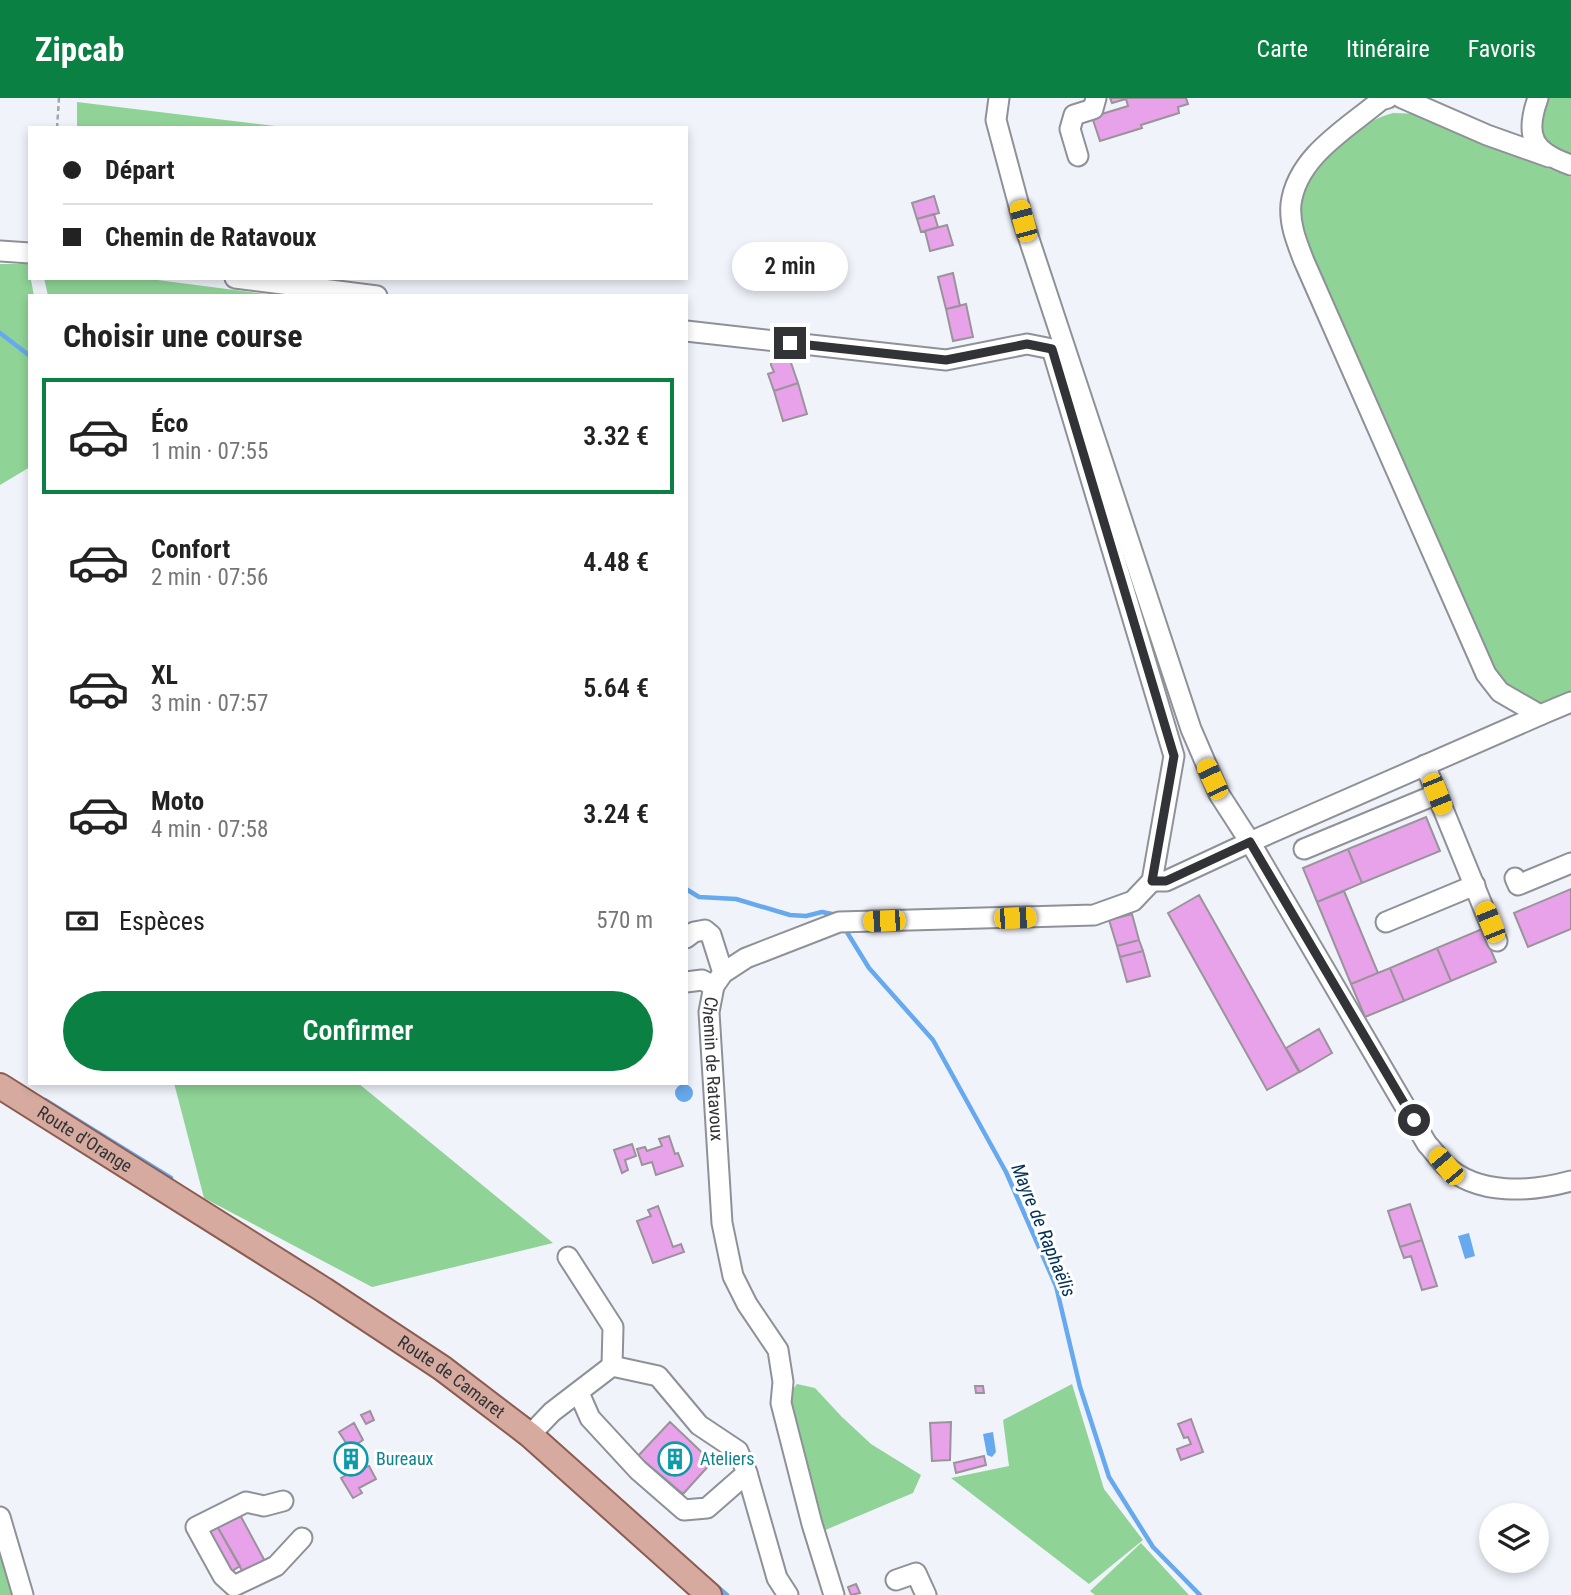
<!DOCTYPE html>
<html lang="fr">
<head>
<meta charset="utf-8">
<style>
	body { margin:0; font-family:"Roboto Condensed",sans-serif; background:#f6f6f6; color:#222; height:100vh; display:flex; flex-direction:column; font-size:26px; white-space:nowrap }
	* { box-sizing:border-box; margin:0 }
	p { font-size:23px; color:#767676 }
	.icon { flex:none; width:38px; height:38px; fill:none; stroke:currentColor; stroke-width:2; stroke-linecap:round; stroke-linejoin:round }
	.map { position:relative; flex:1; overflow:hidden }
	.details { position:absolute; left:28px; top:196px; width:660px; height:791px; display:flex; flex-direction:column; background:#fff; border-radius:0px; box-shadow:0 4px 10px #0003 }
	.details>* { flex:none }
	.guide { position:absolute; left:28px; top:28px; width:660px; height:154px; border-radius:0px; box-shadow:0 4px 10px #0003; display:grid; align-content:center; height:154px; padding:0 35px; background:#fff }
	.controls { position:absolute; left:1479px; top:1405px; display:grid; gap:14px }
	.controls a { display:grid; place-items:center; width:70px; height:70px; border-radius:50%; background:#fff; box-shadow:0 4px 10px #0003; font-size:35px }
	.end { position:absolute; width:32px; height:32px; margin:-16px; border:9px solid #323336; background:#fff; box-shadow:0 0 0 4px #fff }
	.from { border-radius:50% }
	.bubble { position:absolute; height:49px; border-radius:24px; background:#fff; box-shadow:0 4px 10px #0003; font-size:23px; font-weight:600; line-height:49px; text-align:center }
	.car { position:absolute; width:21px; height:42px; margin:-21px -10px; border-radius:9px; box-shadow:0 0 5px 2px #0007; background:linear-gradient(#f5c518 24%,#345 0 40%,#f5c518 0 76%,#345 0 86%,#f5c518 0) }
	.guide b { display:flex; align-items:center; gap:24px; height:66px; font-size:26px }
	.guide b+b { border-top:2px solid #e0e0e0 }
	.guide i { width:18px; height:18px; background:#222 }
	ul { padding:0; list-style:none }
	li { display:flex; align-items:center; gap:21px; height:116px; margin:0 14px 10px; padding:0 21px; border:4px solid transparent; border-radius:0px }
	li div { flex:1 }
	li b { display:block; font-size:26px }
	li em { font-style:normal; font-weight:600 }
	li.selected { border-color:#0b8043 }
	li>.icon { width:63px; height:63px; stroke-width:1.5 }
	h2 { padding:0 35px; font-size:32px; line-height:84px }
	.pay { display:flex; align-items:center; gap:18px; height:77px; padding:0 35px; font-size:26px }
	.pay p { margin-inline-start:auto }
	.primary-button { display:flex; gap:14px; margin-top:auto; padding:14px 35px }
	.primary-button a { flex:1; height:80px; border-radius:42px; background:#0b8043; color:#fff; font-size:28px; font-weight:600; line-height:80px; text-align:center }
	header { display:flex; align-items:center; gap:42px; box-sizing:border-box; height:98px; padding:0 35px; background:#0b8043; color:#fff }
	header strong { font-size:33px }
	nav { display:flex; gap:38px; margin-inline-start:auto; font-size:24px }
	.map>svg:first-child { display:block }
	.green { fill:#8fd396 }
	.water { fill:#66a9ee }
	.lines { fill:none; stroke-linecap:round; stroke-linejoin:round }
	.stream { stroke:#66a9ee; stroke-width:4.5 }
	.building { fill:#e7a2e9; stroke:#9a949a; stroke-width:2 }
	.minor-casing { stroke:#8f9198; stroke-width:23 }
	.major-casing { stroke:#8c5c51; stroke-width:28 }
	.path { stroke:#a3a5ab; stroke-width:2.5; stroke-dasharray:5 3.5; stroke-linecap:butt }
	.minor { stroke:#fff; stroke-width:19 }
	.major { stroke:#d7aa9f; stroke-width:24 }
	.route { stroke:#323336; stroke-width:9 }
	.labels { text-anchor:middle; stroke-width:6; stroke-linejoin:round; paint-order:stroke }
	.street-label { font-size:18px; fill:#323336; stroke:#fff }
	.culture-label { font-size:18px; fill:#0d838f; stroke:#fff; text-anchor:start }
	.water-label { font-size:19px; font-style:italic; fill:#00305b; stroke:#fff }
</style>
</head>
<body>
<header>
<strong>Zipcab</strong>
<nav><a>Carte</a><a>Itinéraire</a><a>Favoris</a></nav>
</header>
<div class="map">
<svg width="1571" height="1497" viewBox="0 0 1571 1497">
	<rect width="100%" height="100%" fill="#f1f3fb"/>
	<path class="green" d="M1546 0H1571V63C1542 52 1536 27 1546 0Z
		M77 4 292 30H77Z
		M1393 15 1422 16 1504 54 1571 79V597L1546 608 1523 600 1500 585 1302 138C1301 126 1296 106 1300 95 1313 60 1359 24 1393 15Z
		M0 166H28L34 198H30V369L0 387Z
		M44 180H142L281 198H48Z
		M174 985H358L553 1145 372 1189 204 1100Z
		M797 1286 815 1290 842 1319 871 1346 921 1377 913 1395 823 1433 787 1299Z
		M1072 1286 1104 1391 1143 1442 1089 1486 951 1380 1009 1368 1003 1322Z
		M0 1443 18 1497H0Z
		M1141 1445 1189 1497H1095L1090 1493Z"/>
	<path class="water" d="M675 995a9 9 0 1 1 18 0a9 9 0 1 1-18 0Z
		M1469 1135 1475 1158 1465 1161 1458 1138Z
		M993 1334 996 1354 992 1359 987 1357 983 1336Z"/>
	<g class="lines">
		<path class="stream" d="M0 235 30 258
			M686 791 699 799 736 801 790 817 806 818 822 814 837 817
			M845 831 869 870 933 942 1006 1074 1056 1188 1080 1289 1109 1379 1153 1449 1200 1497
			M45 1002 171 1080
			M714 1486 727 1497"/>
	</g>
	<path class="building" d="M1110 0H1186L1188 6 1178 9 1179 15 1141 27 1142 30 1100 43 1092 19 1128 8 1126 1 1112 5Z
		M934 98 939 115 917 121 912 105Z
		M934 116 938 129 921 134 917 121Z
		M947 127 953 147 930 153 925 133Z
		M953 175 960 208 946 211 938 179Z
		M966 206 973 239 953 243 946 211Z
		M771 250 800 253 802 258 790 262 798 285 774 293 768 276 774 274 771 267Z
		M798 285 807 316 783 323 774 293Z
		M1426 719 1440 753 1362 785 1348 751Z
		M1348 751 1362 785 1317 804 1303 770Z
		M1571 791V831L1528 849 1514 815Z
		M1344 793 1378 875 1351 886 1317 804Z
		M1199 797 1299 974 1267 992 1168 815Z
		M1132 816 1139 842 1117 848 1109 822Z
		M1482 831 1496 864 1451 883 1437 850Z
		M1139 842 1143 853 1120 859 1117 848Z
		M1437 850 1451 883 1404 903 1390 870Z
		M1143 853 1150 878 1127 884 1120 859Z
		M1390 870 1404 903 1365 919 1351 886Z
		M1319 931 1332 955 1300 974 1286 950Z
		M669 1038 675 1056 678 1055 683 1068 656 1077 652 1064 642 1067 637 1051 645 1049 647 1053 662 1048 659 1041Z
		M632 1046 636 1058 625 1062 628 1072 622 1075 614 1052Z
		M1410 1106 1422 1142 1400 1149 1388 1113Z
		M658 1108 673 1149 681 1146 684 1154 653 1165 637 1123 651 1118 648 1112Z
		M1422 1142 1437 1188 1422 1192 1411 1158 1404 1160 1400 1149Z
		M975 1288H983L984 1295H976Z
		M370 1313 374 1322 366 1326 361 1317Z
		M1191 1321 1203 1354 1181 1362 1177 1351 1191 1346 1188 1339 1184 1340 1178 1326Z
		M670 1324 712 1364 683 1396 638 1358Z
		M951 1324 950 1362 932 1363 930 1325Z
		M354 1325 363 1342 354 1348 366 1369 369 1368 376 1381 359 1390 362 1395 353 1400 341 1380 350 1375 338 1353 348 1348 339 1334Z
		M984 1358 986 1367 956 1375 954 1365Z
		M239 1415 267 1467 245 1478 217 1428Z
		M217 1428 240 1468 229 1475 206 1435Z
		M856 1486 860 1495 851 1497 848 1489Z"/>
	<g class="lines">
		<defs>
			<g id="minor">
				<path d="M999 0 996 22 1023 123 1191 631 1219 696 1250 744 1540 617"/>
				<path d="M1388 0 1381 2C1348 30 1297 58 1291 106 1289 126 1297 145 1304 163L1486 576 1500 594 1540 617 1571 604"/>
				<path d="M1402 0 1487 37 1549 59"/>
				<path d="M1538 0C1524 39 1533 54 1571 67"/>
				<path d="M1078 58 1070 31 1074 17 1093 11 1096 0"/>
				<path d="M0 153 30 155"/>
				<path d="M235 180 377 198"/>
				<path id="s1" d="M686 233 946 262 1027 246 1052 251 1174 658 1152 783 1133 803 1094 817 839 824 746 860 723 875 714 888 709 914 722 1125 733 1178 747 1206 778 1252 783 1284 781 1305 812 1426 834 1497"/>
				<path d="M1425 667 1497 843"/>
				<path d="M1304 751 1437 696"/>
				<path d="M1515 780 1518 787 1571 765"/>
				<path d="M1152 783H1166L1250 744 1427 1046C1433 1052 1439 1061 1445 1067 1478 1098 1531 1094 1571 1083"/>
				<path d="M1386 824 1475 787"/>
				<path d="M686 840 694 834 705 832 711 837 723 875"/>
				<path d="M686 884 702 882 714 888"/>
				<path d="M568 1159 613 1229 612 1268"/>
				<path d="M530 1337 552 1314 612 1268 658 1278 699 1327 738 1353 747 1375 707 1410 684 1412 638 1372 590 1320 579 1295"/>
				<path d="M747 1375 777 1480 788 1497"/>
				<path d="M283 1403 264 1408 246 1404 196 1429 223 1478 234 1488 276 1468 302 1440"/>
				<path d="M0 1419 23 1497"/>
				<path d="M896 1482 916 1475 926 1497"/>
			</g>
			<g id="major">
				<path id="s2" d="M0 988 324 1192 442 1270 530 1337 709 1497"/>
			</g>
		</defs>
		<use href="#minor" class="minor-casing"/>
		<use href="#major" class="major-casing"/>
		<path class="path" d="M57 30 59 0"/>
		<use href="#minor" class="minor"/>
		<use href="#major" class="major"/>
	</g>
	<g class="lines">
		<path class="route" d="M790 245 946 262 1027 246 1052 251 1174 658 1152 783H1166L1250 744 1414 1022"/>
	</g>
	<defs>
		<symbol id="building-ring" viewBox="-11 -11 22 22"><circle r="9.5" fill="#fff" stroke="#0f9aa8" stroke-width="1.5"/><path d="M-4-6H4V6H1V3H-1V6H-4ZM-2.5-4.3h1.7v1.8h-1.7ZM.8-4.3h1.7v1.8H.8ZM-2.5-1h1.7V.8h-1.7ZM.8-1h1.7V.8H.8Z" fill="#0f9aa8"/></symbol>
	</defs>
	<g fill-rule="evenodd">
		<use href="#building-ring" x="332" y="1342" width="38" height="38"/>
		<use href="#building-ring" x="656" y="1342" width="38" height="38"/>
	</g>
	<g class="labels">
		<g class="street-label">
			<text dy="6" stroke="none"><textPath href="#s1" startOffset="1472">Chemin de Ratavoux</textPath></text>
			<text dy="6" stroke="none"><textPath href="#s2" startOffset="100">Route d'Orange</textPath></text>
			<text dy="6" stroke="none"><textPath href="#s2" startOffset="537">Route de Camaret</textPath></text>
		</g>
		<g class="culture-label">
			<text x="376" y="1367">Bureaux</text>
			<text x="700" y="1367">Ateliers</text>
		</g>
		<g class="water-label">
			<text transform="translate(1044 1132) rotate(68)" y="7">Mayre de Raphaëlis</text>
		</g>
	</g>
</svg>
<div class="controls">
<a><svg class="icon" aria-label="layers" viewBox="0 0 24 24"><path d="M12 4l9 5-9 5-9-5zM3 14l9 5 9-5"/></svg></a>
</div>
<i class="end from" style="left:1414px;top:1022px"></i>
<i class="end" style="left:790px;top:245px"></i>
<div class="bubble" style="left:732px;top:144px;width:116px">2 min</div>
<i class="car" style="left:1023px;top:123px;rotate:345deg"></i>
<i class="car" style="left:1212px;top:681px;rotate:335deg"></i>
<i class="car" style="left:1437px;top:696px;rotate:158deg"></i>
<i class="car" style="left:1015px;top:820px;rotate:88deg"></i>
<i class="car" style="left:884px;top:823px;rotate:268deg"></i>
<i class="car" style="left:1490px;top:824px;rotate:338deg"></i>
<i class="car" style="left:1446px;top:1068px;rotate:320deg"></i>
<div class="guide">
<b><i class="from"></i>Départ</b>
<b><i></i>Chemin de Ratavoux</b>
</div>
<section class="details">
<h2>Choisir une course</h2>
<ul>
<li class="selected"><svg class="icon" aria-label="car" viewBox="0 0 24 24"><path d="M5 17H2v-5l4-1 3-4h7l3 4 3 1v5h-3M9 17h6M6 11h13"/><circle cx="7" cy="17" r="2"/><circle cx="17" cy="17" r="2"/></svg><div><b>Éco</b><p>1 min · 07:55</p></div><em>3.32 €</em></li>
<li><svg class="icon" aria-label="car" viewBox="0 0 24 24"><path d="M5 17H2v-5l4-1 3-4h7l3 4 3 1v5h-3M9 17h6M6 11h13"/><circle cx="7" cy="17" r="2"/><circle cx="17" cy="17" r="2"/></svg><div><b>Confort</b><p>2 min · 07:56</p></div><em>4.48 €</em></li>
<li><svg class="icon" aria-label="car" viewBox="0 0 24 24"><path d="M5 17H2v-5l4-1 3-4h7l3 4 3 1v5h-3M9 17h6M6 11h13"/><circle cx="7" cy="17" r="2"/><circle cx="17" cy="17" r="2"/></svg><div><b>XL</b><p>3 min · 07:57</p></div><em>5.64 €</em></li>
<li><svg class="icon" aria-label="car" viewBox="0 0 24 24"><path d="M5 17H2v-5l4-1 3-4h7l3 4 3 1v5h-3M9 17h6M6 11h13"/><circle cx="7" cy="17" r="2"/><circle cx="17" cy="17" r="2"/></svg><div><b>Moto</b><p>4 min · 07:58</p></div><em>3.24 €</em></li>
</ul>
<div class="pay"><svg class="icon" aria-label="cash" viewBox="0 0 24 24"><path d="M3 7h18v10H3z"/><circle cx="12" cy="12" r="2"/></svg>Espèces<p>570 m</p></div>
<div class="primary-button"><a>Confirmer</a></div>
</section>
</div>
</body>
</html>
